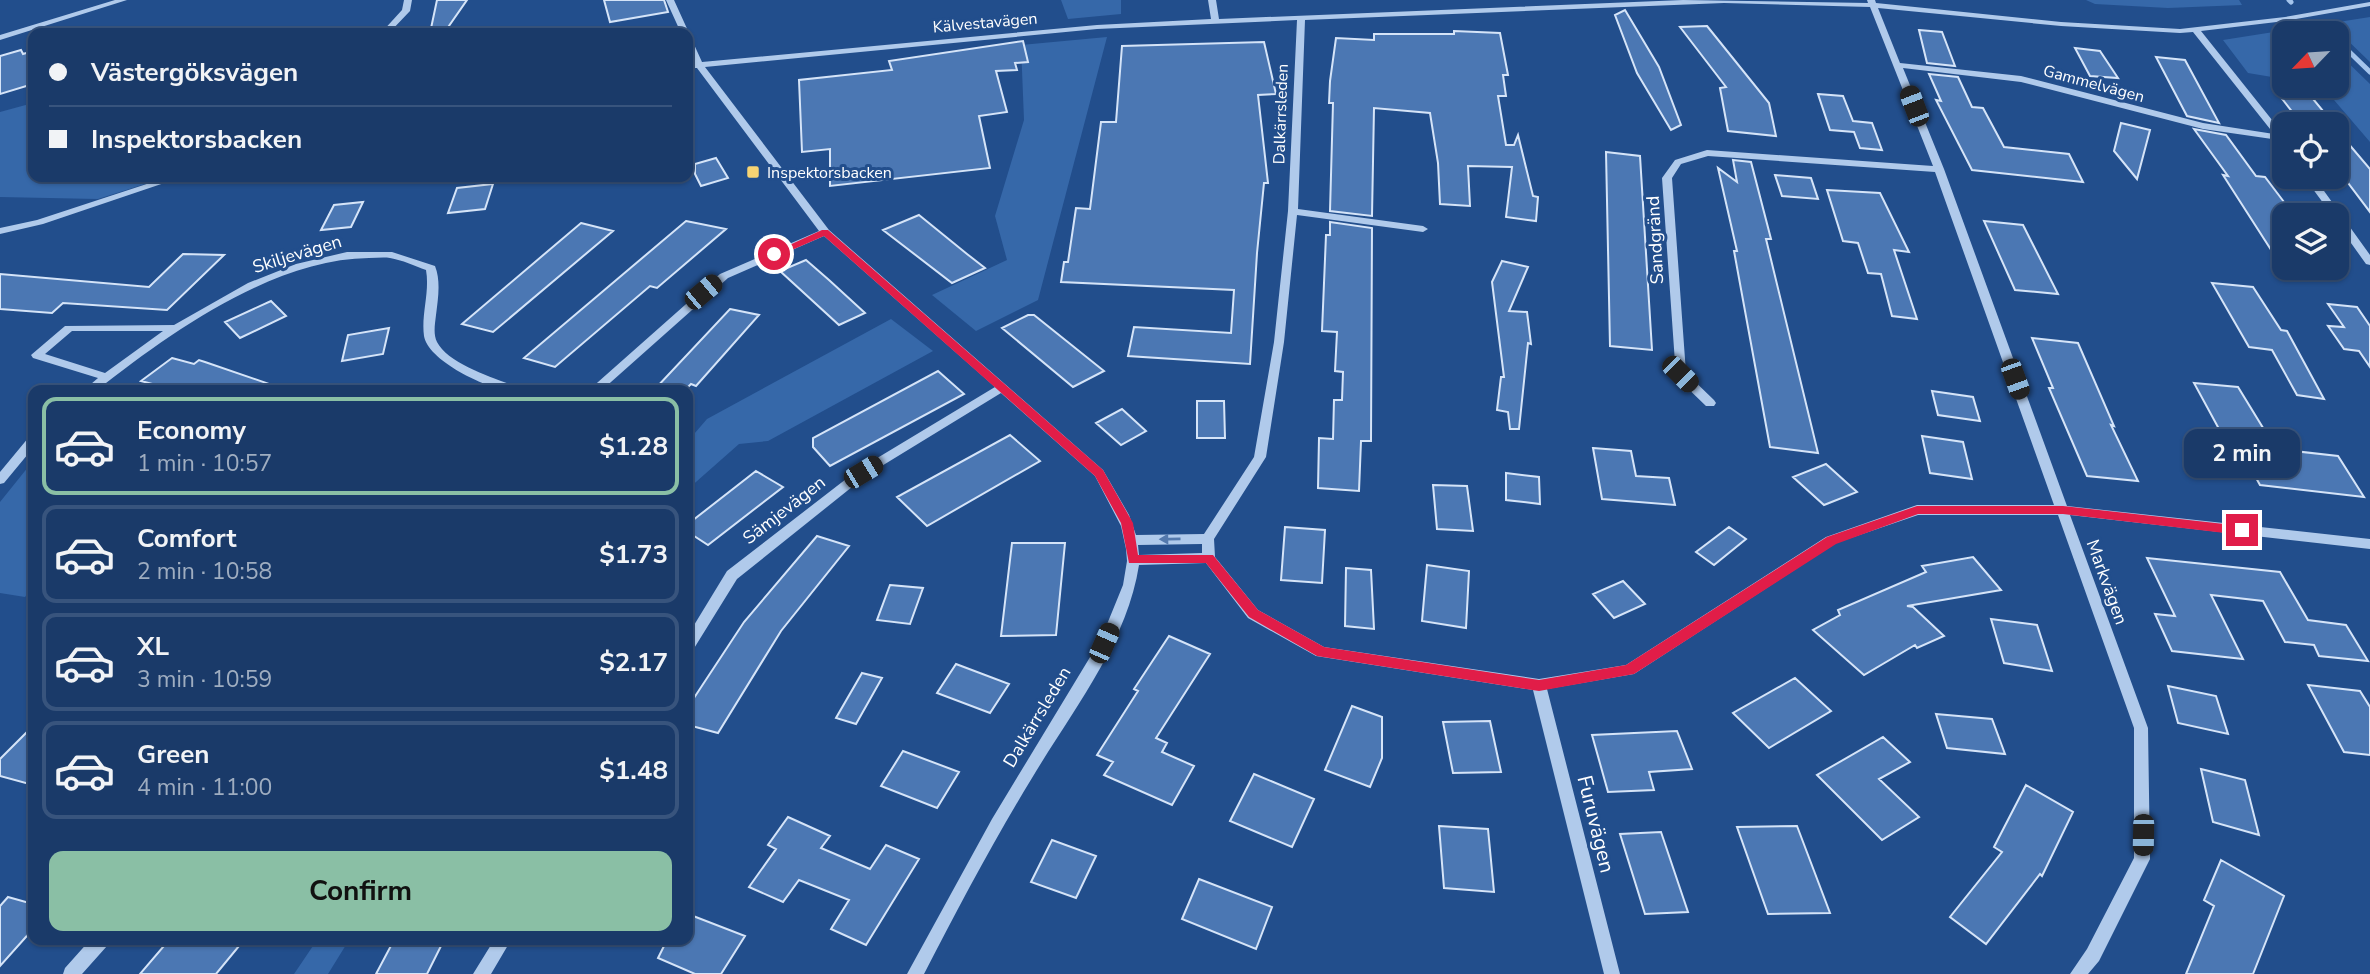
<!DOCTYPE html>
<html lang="en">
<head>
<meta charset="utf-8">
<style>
	body { margin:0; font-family:"Nunito Sans",sans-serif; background:#274571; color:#f1f3f6; height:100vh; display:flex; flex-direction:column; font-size:26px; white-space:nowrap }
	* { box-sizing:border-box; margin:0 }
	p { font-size:23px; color:#9fadc0 }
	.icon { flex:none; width:38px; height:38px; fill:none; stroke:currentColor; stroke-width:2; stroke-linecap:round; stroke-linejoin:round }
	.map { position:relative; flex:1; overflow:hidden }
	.details { position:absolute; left:28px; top:385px; width:665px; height:560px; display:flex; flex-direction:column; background:#1a3a69; border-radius:14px; box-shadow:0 2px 5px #0004,0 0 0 2px #38547d }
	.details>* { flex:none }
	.top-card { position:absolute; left:28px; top:28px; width:665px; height:154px; border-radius:14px; box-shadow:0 2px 5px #0004,0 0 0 2px #38547d; display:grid; align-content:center; height:154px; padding:0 21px; background:#1a3a69 }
	.needle { width:46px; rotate:245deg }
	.buttons { position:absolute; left:2272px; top:21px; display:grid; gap:14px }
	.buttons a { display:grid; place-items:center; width:77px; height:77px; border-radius:14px; background:#1a3a69; box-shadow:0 2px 5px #0004,0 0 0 2px #38547d; font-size:35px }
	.end { position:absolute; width:32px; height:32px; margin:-16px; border:9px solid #e11d48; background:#fff; box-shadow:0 0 0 4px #fff }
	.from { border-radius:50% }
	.bubble { position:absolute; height:49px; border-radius:14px; background:#1a3a69; box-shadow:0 2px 5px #0004,0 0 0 2px #38547d; font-size:23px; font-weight:700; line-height:49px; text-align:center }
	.car { position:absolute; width:21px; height:42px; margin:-21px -10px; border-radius:9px; box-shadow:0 0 5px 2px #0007; background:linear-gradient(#222 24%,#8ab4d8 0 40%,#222 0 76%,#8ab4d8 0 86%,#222 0) }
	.top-card b { display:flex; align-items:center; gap:24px; height:66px; font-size:26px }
	.top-card b+b { border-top:2px solid #38547d }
	.top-card i { width:18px; height:18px; background:#f1f3f6 }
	ul { padding:12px 0 0; list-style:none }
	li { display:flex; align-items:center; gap:21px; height:98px; margin:0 14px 10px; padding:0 7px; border:4px solid #38547d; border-radius:14px }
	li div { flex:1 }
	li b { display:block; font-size:26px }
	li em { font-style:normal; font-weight:700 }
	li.active { border-color:#8abfa5 }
	li>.icon { width:63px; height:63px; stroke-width:1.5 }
	.action { display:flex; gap:14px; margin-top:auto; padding:14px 21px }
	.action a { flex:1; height:80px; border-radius:14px; background:#8abfa5; color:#111; font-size:28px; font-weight:700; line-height:80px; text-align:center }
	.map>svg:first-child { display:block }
	.green { fill:#3668a9 }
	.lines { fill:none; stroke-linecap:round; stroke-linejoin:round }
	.stream { stroke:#a4c4ec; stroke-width:5 }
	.building { fill:#4b77b3; stroke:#d5e4f8; stroke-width:2 }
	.minor { fill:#b0caeb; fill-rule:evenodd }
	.oneway { fill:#5479ad }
	.route { fill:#e11d48 }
	.poi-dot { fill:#f7d473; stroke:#224e8c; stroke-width:2.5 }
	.labels { text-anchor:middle; stroke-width:6; stroke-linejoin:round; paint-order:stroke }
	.far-street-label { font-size:16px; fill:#fff; stroke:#224e8c }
	.far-poi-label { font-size:16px; fill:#fff; stroke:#224e8c; text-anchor:start }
	.street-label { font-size:18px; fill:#fff; stroke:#224e8c }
	.near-street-label { font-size:21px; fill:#fff; stroke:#224e8c }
</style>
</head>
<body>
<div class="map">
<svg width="2370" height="974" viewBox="0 0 2370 974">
	<rect width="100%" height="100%" fill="#224e8c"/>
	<path class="green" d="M1061 0H1121V14L1068 19Z
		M2086 0H2239L2242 5 2168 8 2095 4Z
		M2370 17V62L2342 35 2284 33V79L2248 73 2223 40Z
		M1107 37 1038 300 976 331 932 295 1007 260 995 216 1024 120 1021 45Z
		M2336 51 2370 84V142L2322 86H2336Z
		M33 103V177H167L98 199 0 197V112Z
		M891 319 933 351 768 441 739 444 688 489V441L707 419Z
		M33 461V586L25 597 0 593V502Z
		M317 940H349L328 974H294Z"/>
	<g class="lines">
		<path class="stream" d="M2289 0 2291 2
			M2336 39 2370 72"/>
	</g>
	<path class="building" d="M437 0H467L444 33H430Z
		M604 0H664L668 12 610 22Z
		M1625 10 1659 67 1681 125 1671 130 1637 73 1615 15Z
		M1707 26 1769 103 1776 136 1728 131 1720 88 1726 87 1680 27Z
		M1919 30 1942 32 1955 66 1927 63Z
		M1454 31 1500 33 1508 75H1503L1506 96H1498L1506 145H1514L1518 135 1533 196 1538 197 1536 221 1506 217 1512 167 1468 166 1470 206 1440 204 1438 163 1430 113 1374 108 1372 216 1330 211 1333 103H1329L1330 81 1336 38 1374 40V34H1454Z
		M1023 41 1028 62 1015 63 1017 70 996 71 1007 112 979 116 990 168 830 186V149L802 152 799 80 892 70 889 61Z
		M1264 42 1276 94 1258 95 1268 183H1264L1257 253 1250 364 1128 356 1134 327 1231 333 1234 290 1061 282 1064 262H1068L1076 208 1090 209 1101 122H1116L1122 46Z
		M2075 48 2100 51 2118 78 2090 76Z
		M21 50 23 54 33 51V84L0 94V56Z
		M2156 57 2185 60 2219 123 2187 116Z
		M1929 74 1958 77 1972 107 1983 108 2004 147 2069 154 2083 182 1972 170 1936 100 1941 101Z
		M2276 91 2309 94 2328 117 2294 114Z
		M1818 94 1843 96 1853 121 1872 123 1882 150 1860 148 1854 132 1830 130Z
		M2121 123 2150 130 2137 179 2114 151Z
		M2194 129 2226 135 2256 176 2265 177 2284 202V270L2223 175 2228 176Z
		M2336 129 2370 169V212L2336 167Z
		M1606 152 1640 156 1652 350 1610 346Z
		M716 158 728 178 701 186 695 174V164Z
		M1733 160 1751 162 1771 239H1766L1818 453 1770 447 1734 251H1737L1718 168 1737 182Z
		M1775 175 1811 178 1818 199 1782 196Z
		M493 184 485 209 448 213 457 188Z
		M1827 190 1880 193 1909 252 1894 250 1917 319 1892 316 1881 274 1868 273 1858 243 1843 241Z
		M363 202 351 227 321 230 334 205Z
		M919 215 967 254 985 268 952 283 883 230Z
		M686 221 726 229 657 288 650 286 555 367 524 358Z
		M1984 221 2023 225 2058 294 2015 290Z
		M1330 222 1372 228 1371 441H1361L1359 491 1318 488 1319 438 1333 439 1334 400H1342L1343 372 1335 371 1337 332 1322 331 1326 235H1330Z
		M581 223 613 231 493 332 462 324Z
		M183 254 224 255 167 310 63 303 52 313 0 309V274L149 287Z
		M806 260 829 280 865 313 839 325 780 271Z
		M1502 261 1528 267 1509 311 1527 312 1531 344 1528 343 1519 429H1510L1508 412 1497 410 1501 377H1504L1492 282Z
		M2212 283 2253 287 2281 330 2287 331 2324 399 2297 395 2272 350 2249 347Z
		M271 301 286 316 240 338 225 322Z
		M2328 304 2357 307 2370 326V367L2359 351 2344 349 2328 326 2344 327Z
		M730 309 759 315 696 386 691 384 685 390H654Z
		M1028 315H1034L1104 371 1073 387 1002 328Z
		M389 328 383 354 342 361 348 335Z
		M2032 338 2078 343 2114 426 2111 425 2138 481 2087 476 2049 388H2053Z
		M172 358 194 364 199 360 205 362 278 387 277 390H175L141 381Z
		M938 371 964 394 830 466 813 447V438Z
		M2194 383 2238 387 2276 449 2338 456 2364 497 2260 485 2255 476 2244 475Z
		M1932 391 1973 397 1980 421 1938 415Z
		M1197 401H1224L1225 438H1197Z
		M1122 409 1146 431 1121 445 1096 423Z
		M1010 435 1040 461 927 526 897 497Z
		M1922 436 1963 442 1972 479 1930 473Z
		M1593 448 1631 451 1636 476 1669 478 1675 505 1602 499Z
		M1826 464 1857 492 1824 505 1793 477Z
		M756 471 783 487 708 545 688 532V524Z
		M1506 473 1539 477 1540 504 1506 500Z
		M1433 485 1467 486 1473 531 1437 529Z
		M1285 527 1325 530 1322 583 1281 580Z
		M1729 527 1746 539 1714 565 1696 552Z
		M817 536 849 546 781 631 718 733 688 725V707L744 622Z
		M1012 543H1065L1056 635 1001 636Z
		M1973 557 2001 590 1907 606 1913 607 1944 636 1917 648 1915 645 1864 675 1813 630 1840 615 1838 610 1926 572 1922 566Z
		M2147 558 2280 572 2308 620 2346 625 2368 661 2319 656 2314 645 2285 642 2263 601 2211 595 2243 659 2172 651 2155 614 2175 616Z
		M1427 565 1469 571 1466 628 1422 621Z
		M1346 568 1371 570 1374 629 1345 626Z
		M1623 581 1645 604 1614 618 1593 594Z
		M890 585 923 588 910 624 877 620Z
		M1991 619 2037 625 2052 671 2004 663Z
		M1169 636 1210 654 1156 738 1167 743 1162 752 1194 766 1172 805 1104 775 1113 762 1097 755 1138 691 1134 689Z
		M956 664 1009 684 990 713 937 693Z
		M862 673 882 678 856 724 836 718Z
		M1795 678 1831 711 1769 748 1733 713Z
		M2308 685 2360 691 2370 707V755L2344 752Z
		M2168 686 2216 696 2228 734 2178 723Z
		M1352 706 1382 717V758L1370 787 1325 770Z
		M1936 714 1992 719 2005 754 1947 748Z
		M1490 721 1501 772 1453 773 1443 722Z
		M33 726V785L0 776V759Z
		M1677 731 1692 769 1649 772 1654 790 1608 792 1592 735Z
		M1883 737 1910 762 1879 779 1919 817 1882 840 1817 775Z
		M903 751 959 772 937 808 881 786Z
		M2201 769 2245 780 2259 835 2213 822Z
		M1254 774 1314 799 1292 847 1230 821Z
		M2026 785 2073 812 2042 876 2040 874 1986 944 1950 917 2002 852 1994 847Z
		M788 817 830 836 821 848 870 869 886 845 919 859 866 945 831 929 849 900 799 880 783 902 749 887 776 849 768 845Z
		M1439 826 1488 829 1494 892 1444 888Z
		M1797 826 1830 913 1768 914 1737 827Z
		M1661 832 1688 912 1645 914 1620 834Z
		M1052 840 1096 856 1076 898 1031 882Z
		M2221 860 2284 896 2253 974H2186L2214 906 2204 900Z
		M1199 879 1272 907 1256 949 1182 919Z
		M8 897 33 904V929L0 966V906Z
		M688 914 745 936 721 974H695L658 958 667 940H688Z
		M169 940H244L216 974H140Z
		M394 940H444L427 974H376Z"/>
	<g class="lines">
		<path class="minor" d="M115 0H127L0 40V35Z
			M404 0H412L410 11 389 33H381L402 10Z
			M666 0H674L689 33 688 35 681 33Z
			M1208 0H1216L1219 19 1683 0 1868 3 1867 0H1875L1876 3 2061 22 2180 29 2285 17 2370 2V6L2285 21 2201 31 2284 135V144L2279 140 2203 129 2021 82 1903 68 1944 169 2067 506 2370 539V549L2070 515 2148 728 2150 859 2099 961 2088 974H2070L2087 949 2134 858V728L2058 515H1918L1836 543 1634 674 1547 689 1620 974H1604L1533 690 1316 656 1248 618 1206 563 1139 565C1127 643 1072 711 1032 778 993 842 958 908 924 974H907L992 819 1101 639 1123 585 1127 561 1126 549 1121 526 1095 476 1001 393 867 475 737 579 693 650 688 651V635L727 571 859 469 995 387 824 236 728 278 602 390H589L720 274 819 231 697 68H688V64L694 63 688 48V38L692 40 702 62 1097 25 1211 19ZM1724 3 1870 7 1933 166 1707 150 1675 160 1662 178 1676 377 1706 406H1714L1716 403 1714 400 1686 373 1672 178 1681 164 1708 156 1935 172 2054 505H1917L1826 537 1626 665 1539 679 1324 647 1258 610 1215 557 1214 539 1266 457 1284 342 1297 215 1423 232 1428 229 1423 226 1298 209 1305 20ZM1878 8 2061 26 2180 33 2193 32 2274 134 2203 123 2021 76 1900 63ZM1297 20 1288 211 1274 342 1254 457 1204 534 1136 535 1129 515 1103 470 829 230 705 67 1097 29ZM1202 544V553L1139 555 1138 545Z
			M168 177H182L43 224 0 234V228L37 220Z
			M2304 177H2314L2370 255V265L2366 264 2336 222V215H2332Z
			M347 252H392L435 266C441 281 438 299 436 315 435 324 433 334 437 342 448 364 496 379 518 387L520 390C514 390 508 391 503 390 481 385 428 360 424 336 421 314 430 292 426 270 415 266 402 260 390 258 384 257 376 258 369 258 273 259 170 333 97 390H84L98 378 33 358 31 355 65 326 174 325 248 283 296 264ZM72 331H163L105 373 45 354Z
			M33 436V448L4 483 0 484V472L29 437Z
			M90 940H109L107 946 82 974H63L65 968Z
			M494 940H511L491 974H473Z"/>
	</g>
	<defs><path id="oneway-solid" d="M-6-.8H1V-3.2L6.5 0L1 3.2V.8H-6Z" transform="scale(1.75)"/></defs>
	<use class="oneway" href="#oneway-solid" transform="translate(1170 539) rotate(179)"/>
	<path class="route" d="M822 230H828L1103 470 1133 523 1138 555H1213L1258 610 1324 647 1539 680 1626 665 1827 537 1917 506H2063L2242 526 2248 530 2242 535 2063 514H1918L1836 544 1634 674 1539 691 1317 656 1249 617 1206 563H1129L1121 523 1095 476 824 236 778 256 770 254Z"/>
	<rect class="poi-dot" x="746" y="165" width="14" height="14" rx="3.5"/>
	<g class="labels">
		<g class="far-street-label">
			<text transform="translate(985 22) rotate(-5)" y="6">Kälvestavägen</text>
			<text transform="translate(2094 83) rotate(15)" y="6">Gammelvägen</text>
			<text transform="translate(1280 114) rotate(-88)" y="6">Dalkärrsleden</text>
		</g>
		<g class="far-poi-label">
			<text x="767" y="178">Inspektorsbacken</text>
		</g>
		<g class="street-label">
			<text transform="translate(1655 240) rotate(-93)" y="6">Sandgränd</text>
			<text transform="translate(297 254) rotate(-17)" y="6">Skiljevägen</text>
			<text transform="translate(784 510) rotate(-38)" y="6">Sämjevägen</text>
			<text transform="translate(2107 582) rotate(70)" y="6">Markvägen</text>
			<text transform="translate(1037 717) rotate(-59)" y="6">Dalkärrsleden</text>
		</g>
		<g class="near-street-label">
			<text transform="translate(1596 824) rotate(76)" y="7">Furuvägen</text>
		</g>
	</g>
</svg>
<div class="buttons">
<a><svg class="needle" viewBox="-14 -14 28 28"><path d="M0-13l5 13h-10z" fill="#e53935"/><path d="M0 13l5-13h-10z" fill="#9fadc0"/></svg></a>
<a><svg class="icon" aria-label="locate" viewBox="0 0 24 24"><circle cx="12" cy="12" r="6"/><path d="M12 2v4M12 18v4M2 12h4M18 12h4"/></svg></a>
<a><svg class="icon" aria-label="layers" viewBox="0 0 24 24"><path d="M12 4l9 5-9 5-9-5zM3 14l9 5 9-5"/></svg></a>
</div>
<i class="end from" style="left:774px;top:254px"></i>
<i class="end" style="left:2242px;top:530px"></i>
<div class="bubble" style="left:2184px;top:429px;width:116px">2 min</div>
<i class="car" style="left:1914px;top:106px;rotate:339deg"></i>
<i class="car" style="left:703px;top:292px;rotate:50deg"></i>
<i class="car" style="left:1680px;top:374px;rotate:135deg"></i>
<i class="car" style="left:2015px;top:379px;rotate:160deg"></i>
<i class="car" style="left:863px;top:472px;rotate:59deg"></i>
<i class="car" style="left:1104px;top:643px;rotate:24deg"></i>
<i class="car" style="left:2143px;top:835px;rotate:181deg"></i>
<div class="top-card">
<b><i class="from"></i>Västergöksvägen</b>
<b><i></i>Inspektorsbacken</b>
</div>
<section class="details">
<ul>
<li class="active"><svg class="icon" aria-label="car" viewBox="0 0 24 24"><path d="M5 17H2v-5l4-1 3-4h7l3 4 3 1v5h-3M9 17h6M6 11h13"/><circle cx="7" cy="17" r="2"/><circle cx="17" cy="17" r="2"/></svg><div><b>Economy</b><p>1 min · 10:57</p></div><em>$1.28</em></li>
<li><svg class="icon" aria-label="car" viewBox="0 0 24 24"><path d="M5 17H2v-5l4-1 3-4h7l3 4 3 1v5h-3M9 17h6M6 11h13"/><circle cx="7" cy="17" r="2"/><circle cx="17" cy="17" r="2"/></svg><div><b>Comfort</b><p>2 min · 10:58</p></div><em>$1.73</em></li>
<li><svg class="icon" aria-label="car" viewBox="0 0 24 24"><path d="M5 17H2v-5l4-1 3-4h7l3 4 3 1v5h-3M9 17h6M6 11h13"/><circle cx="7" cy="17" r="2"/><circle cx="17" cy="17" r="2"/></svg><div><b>XL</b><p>3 min · 10:59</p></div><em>$2.17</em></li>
<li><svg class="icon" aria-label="car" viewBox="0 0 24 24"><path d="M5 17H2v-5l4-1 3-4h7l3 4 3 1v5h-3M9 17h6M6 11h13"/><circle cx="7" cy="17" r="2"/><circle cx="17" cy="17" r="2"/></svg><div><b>Green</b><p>4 min · 11:00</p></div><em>$1.48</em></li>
</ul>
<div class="action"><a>Confirm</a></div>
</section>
</div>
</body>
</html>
